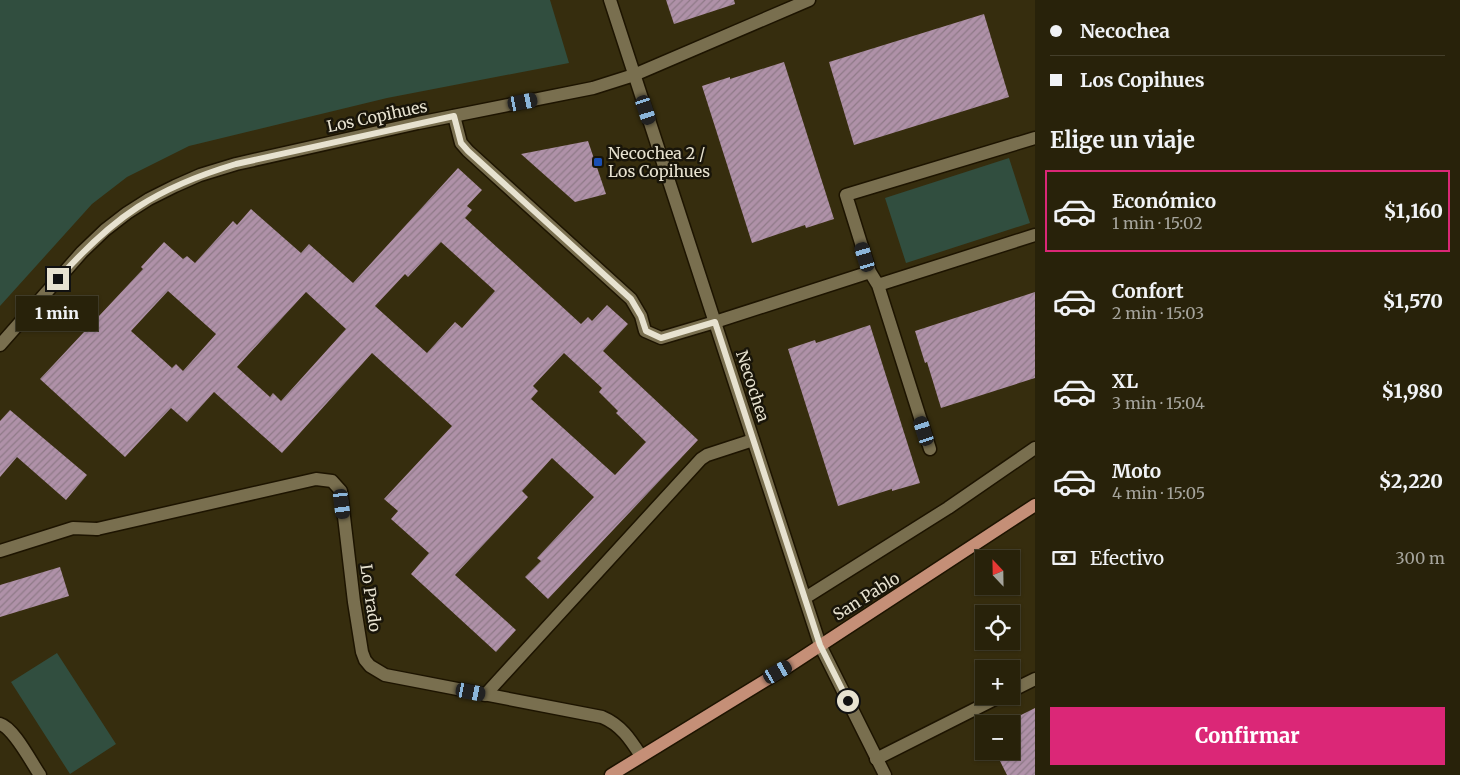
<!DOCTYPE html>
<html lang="es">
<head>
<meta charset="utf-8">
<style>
	body { margin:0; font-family:Merriweather,serif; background:#302a13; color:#f1f3f6; height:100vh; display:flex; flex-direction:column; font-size:19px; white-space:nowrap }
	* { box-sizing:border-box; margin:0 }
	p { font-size:16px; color:#a5a49c }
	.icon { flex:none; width:28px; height:28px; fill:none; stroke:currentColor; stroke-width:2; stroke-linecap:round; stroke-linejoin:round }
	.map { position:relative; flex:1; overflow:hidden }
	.side { display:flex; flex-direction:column; background:#28220a; width:425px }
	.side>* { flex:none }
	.guide { display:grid; align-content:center; height:110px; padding:0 15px; background:#28220a }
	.needle { width:32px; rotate:338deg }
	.buttons { position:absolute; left:975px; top:550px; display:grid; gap:10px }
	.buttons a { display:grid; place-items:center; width:45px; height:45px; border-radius:0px; background:#28220a; box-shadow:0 1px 4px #0004,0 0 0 1px #443f2b; font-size:25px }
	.end { position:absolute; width:22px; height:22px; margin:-11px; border:6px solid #e7e2d0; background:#111; box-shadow:0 0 0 2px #111 }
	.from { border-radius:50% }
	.bubble { position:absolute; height:35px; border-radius:0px; background:#28220a; box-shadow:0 1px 4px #0004,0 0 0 1px #443f2b; font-size:16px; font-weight:800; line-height:35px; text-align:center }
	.car { position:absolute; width:15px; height:30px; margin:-15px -8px; border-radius:6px; box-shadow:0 0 4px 1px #0007; background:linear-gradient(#222 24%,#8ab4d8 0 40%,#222 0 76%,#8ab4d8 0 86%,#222 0) }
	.guide b { display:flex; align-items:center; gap:18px; height:48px; font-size:19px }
	.guide b+b { border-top:1px solid #443f2b }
	.guide i { width:12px; height:12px; background:#f1f3f6 }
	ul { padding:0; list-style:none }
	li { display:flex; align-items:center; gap:15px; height:82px; margin:0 10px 8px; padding:0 5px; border:2px solid transparent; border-radius:0px }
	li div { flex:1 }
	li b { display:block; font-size:19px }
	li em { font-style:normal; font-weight:800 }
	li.selected { border-color:#db2777 }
	li>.icon { width:45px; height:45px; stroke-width:1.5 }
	h2 { padding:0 15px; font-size:22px; line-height:60px }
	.pay { display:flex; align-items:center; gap:12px; height:55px; padding:0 15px; font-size:19px }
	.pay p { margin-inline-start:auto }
	.primary-button { display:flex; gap:10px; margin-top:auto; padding:10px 15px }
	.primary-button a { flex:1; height:58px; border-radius:0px; background:#db2777; color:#fff; font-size:20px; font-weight:800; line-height:58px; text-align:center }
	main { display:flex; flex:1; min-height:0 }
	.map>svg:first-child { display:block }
	.green { fill:#314e3f }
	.building { fill:url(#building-hatch); fill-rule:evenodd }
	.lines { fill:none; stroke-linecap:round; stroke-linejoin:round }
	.service-casing { stroke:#1d1400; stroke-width:15 }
	.minor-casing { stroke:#1d1400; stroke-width:15 }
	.tertiary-casing { stroke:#1d1400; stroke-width:15 }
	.primary-casing { stroke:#1d1400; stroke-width:15 }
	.service { stroke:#796f4f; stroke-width:12 }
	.minor { stroke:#796f4f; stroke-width:12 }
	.tertiary { stroke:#796f4f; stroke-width:12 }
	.primary { stroke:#c58f77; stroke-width:12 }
	.route { stroke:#e7e2d0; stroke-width:6 }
	.transit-dot { fill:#1a4fb4; stroke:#191509; stroke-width:2 }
	.labels { text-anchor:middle; stroke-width:5; stroke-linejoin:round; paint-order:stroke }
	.street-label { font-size:16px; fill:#e7e2d0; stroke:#191509 }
	.poi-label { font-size:16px; fill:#e7e2d0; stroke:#191509; text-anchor:start }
</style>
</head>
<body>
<main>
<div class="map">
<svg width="1035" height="775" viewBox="0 0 1035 775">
	<defs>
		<pattern id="building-hatch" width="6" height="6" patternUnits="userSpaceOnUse" patternTransform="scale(1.25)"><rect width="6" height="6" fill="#af91a8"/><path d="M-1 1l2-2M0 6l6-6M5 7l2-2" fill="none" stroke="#8f7a88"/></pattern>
	</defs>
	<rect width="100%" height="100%" fill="#362d0e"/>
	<path class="green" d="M0 0H550L569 63 387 98 189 146 127 177 92 204 0 306Z
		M1009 158 1030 223 906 263 885 198Z
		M57 653 116 744 70 774 11 682Z"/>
	<path class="building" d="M666 0H734L735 4 674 24Z
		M984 14 1009 97 854 145 829 62Z
		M784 62 834 219 806 228 805 225 752 243 702 86 730 77V79Z
		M588 141 606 194 575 202 521 154Z
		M458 168 482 190 467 206 472 210 465 218 581 324 588 317 592 321 607 305 628 324 603 351 698 440 548 599 525 577 541 561 537 558 594 497 552 458 522 491 528 497 455 575 516 630 496 652 411 574 429 553 391 519 398 511 384 499 452 426 372 353 282 453 214 392 187 422 171 408 125 457 40 379 143 269 141 267 164 242 183 259 187 256 195 263 233 221 237 225 251 209 301 253 309 244 353 283ZM441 242 495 291 462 328 455 322 427 353 375 306 405 274 408 277ZM168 291 216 334 183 371 176 364 172 368 131 331ZM306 292 346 329 281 401 273 393 270 397 237 367ZM564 353 602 388 599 392 618 411 616 413 646 442 615 475 531 399 538 391 533 386Z
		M1035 292V378L941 408 927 362 925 363 915 331Z
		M870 325 920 483 892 491V489L838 506 788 349 815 340 816 343Z
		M10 410 87 475 66 500 17 457 0 477V421Z
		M60 567 69 596 0 617V585Z
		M1035 708V775H1007L995 751H1011V724H1003Z"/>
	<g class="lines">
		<defs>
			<path id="service" d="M454 116 461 143 468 151 631 299 641 316 645 331 661 338 715 322
				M0 551 73 528 97 529
				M1011 691 1035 679
				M485 695 701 459 707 455 753 440
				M0 724C14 728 31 762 40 775
				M876 759 1001 696"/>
			<path id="minor" d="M878 285 1035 235
				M715 322 870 272
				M930 449 878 285 870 272 846 195 1035 138
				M97 529 316 479 332 481 341 491 354 602 362 652 365 660 370 666 385 675 602 717C621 725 630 739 641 756
				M805 598 948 508 1035 448"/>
			<path id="tertiary" d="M610 0 820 645 885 775
				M0 345 82 252 105 230 127 213 149 199 175 186 200 175 236 164 418 123 593 88 634 75 809 0"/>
			<path id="primary" d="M611 775 789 666 1035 505"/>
		</defs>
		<use href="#service" class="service-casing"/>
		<use href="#minor" class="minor-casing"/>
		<use href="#tertiary" class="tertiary-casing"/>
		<use href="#primary" class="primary-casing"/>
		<use href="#service" class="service"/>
		<use href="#minor" class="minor"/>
		<use href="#tertiary" class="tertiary"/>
		<use href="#primary" class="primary"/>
	</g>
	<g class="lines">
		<path class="route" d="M58 279C114 216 156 188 236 164L454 116 461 143 468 151 631 299 641 316 646 331 661 338 715 322 820 645 848 701"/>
	</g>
	<rect class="transit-dot" x="593" y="157" width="10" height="10" rx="2.5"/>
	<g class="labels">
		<g class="street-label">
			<text transform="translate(377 116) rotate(-12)" y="6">Los Copihues</text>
			<text transform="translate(753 386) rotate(72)" y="6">Necochea</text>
			<text transform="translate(866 596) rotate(-32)" y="6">San Pablo</text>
			<text transform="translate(371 598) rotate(82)" y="6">Lo Prado</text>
		</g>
		<g class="poi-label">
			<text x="608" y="159">Necochea 2 /<tspan x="608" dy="18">Los Copihues</tspan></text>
		</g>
	</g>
</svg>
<div class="buttons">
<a><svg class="needle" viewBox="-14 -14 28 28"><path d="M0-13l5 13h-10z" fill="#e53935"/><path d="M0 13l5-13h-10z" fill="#a5a49c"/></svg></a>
<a><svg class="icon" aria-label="locate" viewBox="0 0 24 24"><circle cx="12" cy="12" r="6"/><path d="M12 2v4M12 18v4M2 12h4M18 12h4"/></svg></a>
<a>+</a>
<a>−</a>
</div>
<i class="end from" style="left:848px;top:701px"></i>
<i class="end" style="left:58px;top:279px"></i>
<div class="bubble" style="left:16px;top:296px;width:82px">1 min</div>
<i class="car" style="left:523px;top:102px;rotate:79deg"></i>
<i class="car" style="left:646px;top:110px;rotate:162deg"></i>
<i class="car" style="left:865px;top:257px;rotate:343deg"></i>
<i class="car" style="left:924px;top:431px;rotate:342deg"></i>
<i class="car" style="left:342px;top:504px;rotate:173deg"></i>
<i class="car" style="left:778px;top:672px;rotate:60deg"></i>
<i class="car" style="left:471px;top:692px;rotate:101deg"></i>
</div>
<section class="side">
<div class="guide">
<b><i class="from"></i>Necochea</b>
<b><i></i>Los Copihues</b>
</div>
<h2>Elige un viaje</h2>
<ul>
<li class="selected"><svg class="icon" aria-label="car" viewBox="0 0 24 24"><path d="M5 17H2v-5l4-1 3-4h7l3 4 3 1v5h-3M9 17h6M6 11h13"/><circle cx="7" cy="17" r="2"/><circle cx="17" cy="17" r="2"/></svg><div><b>Económico</b><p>1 min · 15:02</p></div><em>$1,160</em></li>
<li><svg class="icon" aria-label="car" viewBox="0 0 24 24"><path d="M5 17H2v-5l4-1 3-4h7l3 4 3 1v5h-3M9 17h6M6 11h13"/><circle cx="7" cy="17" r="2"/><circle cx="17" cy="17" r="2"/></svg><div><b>Confort</b><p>2 min · 15:03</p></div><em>$1,570</em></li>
<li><svg class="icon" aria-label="car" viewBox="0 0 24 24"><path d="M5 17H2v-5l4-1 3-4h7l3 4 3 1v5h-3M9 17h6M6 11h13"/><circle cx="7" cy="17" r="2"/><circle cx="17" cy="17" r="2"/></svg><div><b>XL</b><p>3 min · 15:04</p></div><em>$1,980</em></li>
<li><svg class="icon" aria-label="car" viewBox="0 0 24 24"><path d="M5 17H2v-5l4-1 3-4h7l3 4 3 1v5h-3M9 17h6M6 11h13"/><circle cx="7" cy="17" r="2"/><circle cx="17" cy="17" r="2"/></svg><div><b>Moto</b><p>4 min · 15:05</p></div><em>$2,220</em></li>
</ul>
<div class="pay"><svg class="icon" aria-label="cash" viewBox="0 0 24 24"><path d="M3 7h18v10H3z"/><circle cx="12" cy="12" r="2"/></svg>Efectivo<p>300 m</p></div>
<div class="primary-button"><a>Confirmar</a></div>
</section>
</main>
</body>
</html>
